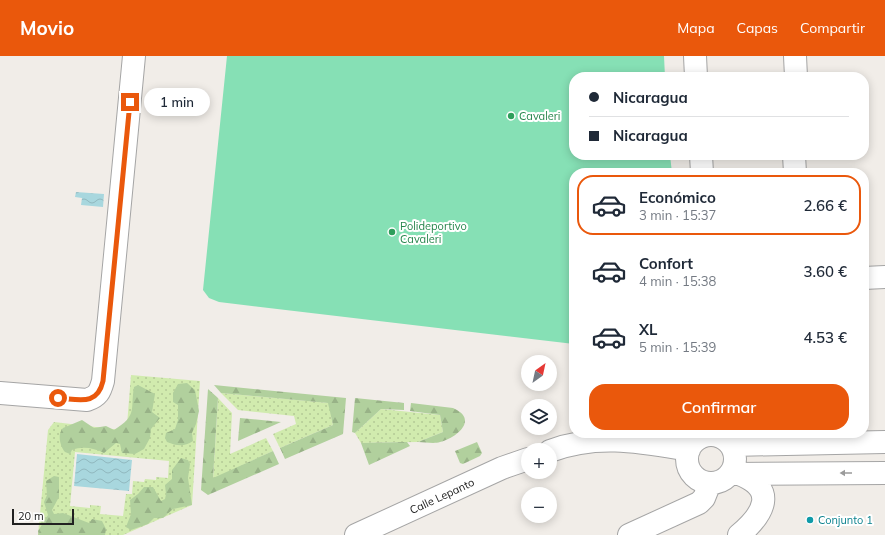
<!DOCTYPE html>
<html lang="es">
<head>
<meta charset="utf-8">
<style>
	body { margin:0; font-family:Mulish,sans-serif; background:#f2f2f3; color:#1f2937; height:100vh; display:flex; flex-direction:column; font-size:15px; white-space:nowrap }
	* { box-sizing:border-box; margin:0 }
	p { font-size:13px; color:#747a83 }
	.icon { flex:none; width:22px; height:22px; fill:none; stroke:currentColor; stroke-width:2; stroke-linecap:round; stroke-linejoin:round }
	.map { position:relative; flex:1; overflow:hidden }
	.drawer { position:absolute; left:569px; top:112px; width:300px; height:270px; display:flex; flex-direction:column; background:#fff; border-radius:16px; box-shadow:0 2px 10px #0003 }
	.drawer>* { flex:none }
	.hud { position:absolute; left:569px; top:16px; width:300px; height:88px; border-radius:16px; box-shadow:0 2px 10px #0003; display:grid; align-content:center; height:88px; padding:0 20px; background:#fff }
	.needle { width:26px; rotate:33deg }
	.tools { position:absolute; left:521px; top:299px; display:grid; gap:8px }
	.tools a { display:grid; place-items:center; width:36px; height:36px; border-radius:50%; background:#fff; box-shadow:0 2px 10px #0003; font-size:20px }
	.scale { position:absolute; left:12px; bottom:10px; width:62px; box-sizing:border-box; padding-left:4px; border:2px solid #212121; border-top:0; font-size:11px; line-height:14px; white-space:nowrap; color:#212121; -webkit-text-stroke:3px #fff; paint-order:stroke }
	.end { position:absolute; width:18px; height:18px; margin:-9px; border:5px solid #ea580c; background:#fff; box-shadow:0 0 0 2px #fff }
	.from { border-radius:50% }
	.bubble { position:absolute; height:28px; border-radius:14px; background:#fff; box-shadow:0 2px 10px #0003; font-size:13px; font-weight:600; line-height:28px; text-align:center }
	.hud b { display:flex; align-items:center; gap:14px; height:38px; font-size:15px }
	.hud b+b { border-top:1px solid #e0e1e3 }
	.hud i { width:10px; height:10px; background:#1f2937 }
	ul { padding:7px 0 0; list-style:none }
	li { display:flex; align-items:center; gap:12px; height:60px; margin:0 8px 6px; padding:0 12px; border:2px solid transparent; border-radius:16px }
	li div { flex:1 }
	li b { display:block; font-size:15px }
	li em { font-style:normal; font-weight:600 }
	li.current { border-color:#ea580c }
	li>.icon { width:36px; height:36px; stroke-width:1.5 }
	.primary-button { display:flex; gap:8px; margin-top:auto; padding:8px 20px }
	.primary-button a { flex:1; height:46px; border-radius:16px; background:#ea580c; color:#fff; font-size:16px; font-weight:600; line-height:46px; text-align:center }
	header { display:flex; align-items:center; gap:24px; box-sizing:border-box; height:56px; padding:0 20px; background:#ea580c; color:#fff }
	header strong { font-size:19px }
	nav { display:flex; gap:22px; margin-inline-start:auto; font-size:14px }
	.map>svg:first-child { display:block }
	.grass { fill:url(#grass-dots); fill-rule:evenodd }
	.forest { fill:url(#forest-firs) }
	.pitch { fill:#86e0b5 }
	.water { fill:url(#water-waves) }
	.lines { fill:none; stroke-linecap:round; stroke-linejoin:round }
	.minor-casing { stroke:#a5a5a5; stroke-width:24 }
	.minor { stroke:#fff; stroke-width:22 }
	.oneway { fill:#9b9b9b }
	.route { stroke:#ea580c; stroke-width:5 }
	.leisure-dot { fill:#2e9e5b; stroke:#fff; stroke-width:1.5 }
	.culture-dot { fill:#0f9aa8; stroke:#fff; stroke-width:1.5 }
	.labels { text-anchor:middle; stroke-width:4; stroke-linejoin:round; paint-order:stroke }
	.leisure-label { font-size:11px; fill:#27864d; stroke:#fff; text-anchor:start }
	.street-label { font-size:11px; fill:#212121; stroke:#fff }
	.culture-label { font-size:11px; fill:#0d838f; stroke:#fff; text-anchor:start }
</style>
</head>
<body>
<header>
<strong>Movio</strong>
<nav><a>Mapa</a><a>Capas</a><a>Compartir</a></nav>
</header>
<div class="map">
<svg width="885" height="479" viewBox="0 0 885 479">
	<defs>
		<pattern id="grass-dots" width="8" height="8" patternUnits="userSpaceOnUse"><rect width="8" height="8" fill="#d1ebae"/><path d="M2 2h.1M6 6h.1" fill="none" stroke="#b3c995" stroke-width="1.8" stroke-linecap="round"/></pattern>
		<pattern id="forest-firs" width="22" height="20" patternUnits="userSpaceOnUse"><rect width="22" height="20" fill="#b1d09d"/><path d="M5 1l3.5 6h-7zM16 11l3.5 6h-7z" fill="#98b287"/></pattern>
		<pattern id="water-waves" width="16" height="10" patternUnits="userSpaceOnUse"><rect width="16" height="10" fill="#a8d7de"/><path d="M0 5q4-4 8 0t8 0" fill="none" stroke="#90b8be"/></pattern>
	</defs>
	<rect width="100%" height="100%" fill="#f1ede8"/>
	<path class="grass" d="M131 319 200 325 192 449 123 479H38L48 374 54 366 121 374 127 369ZM75 396 169 405 168 422 156 421V424L145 423 144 426 133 425 132 438H126L123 460 100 458 101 450 90 449V452L70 450Z
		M221 337 329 347 333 369 280 392 273 378 296 368 294 360 238 354Z
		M218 342 232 357 230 398 266 382 273 395 213 423Z
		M381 353 440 359 443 376 418 386 361 387 355 377Z"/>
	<path class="forest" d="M187 327 195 334 199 355 196 368 192 377 193 385C184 391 177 390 167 386L165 382 166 377 175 373 178 364V349L173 346V337L178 328Z
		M138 329 155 338 152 356 160 362 151 373 150 382 144 393 135 398 122 397 120 388 116 387 104 397C94 392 82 390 72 394L70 398 65 396C60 390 57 378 63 372L82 364 94 372 106 370 114 374C138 359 130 354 134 331Z
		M214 329 346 342 343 378 285 403 280 392 333 369 328 347 221 337Z
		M208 333 218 342 213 422 273 395 279 408 208 439 201 434Z
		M355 342 404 347V354L381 353 355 377 352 376Z
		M411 347 453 352C479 363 457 382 440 386 434 388 425 386 418 386L443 376 440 359 410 355Z
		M240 362 281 366 238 385Z
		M407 386 410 390 369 409 361 387Z
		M477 386 482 397 480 400 463 408 460 407 455 395Z
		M181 402 188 404 190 408 188 422 192 449 173 453 163 462H154L148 468 131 474 126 471 131 458 130 444 138 438 144 431H153L161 445 165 443 166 438 165 429 172 423V414Z
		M54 420 59 421V441L52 454 54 458 63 457 89 467 92 463 102 465 106 473 105 479H39L38 475 48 459 44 446 47 439 46 425Z"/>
	<path class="pitch" d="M227 0H664L665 21H574V99H670L672 117H574V288L219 246 209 242 203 234Z"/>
	<path class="water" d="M76 136 104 138 103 151 81 149 82 142 75 141Z
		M77 398 132 404 129 435 74 430Z"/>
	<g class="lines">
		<defs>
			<path id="minor" d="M695 0 696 21
				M795 0 796 21
				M701 99 702 117
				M794 99 795 117
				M864 222 885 221
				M0 337 87 344C98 340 100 336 103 325L134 0
				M687 403a24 24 0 1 1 48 0a24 24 0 1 1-48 0Z
				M731 389 885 386
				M550 395C598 377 641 386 689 394
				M731 418 885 417
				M356 479 502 412 528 403
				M629 479 699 447 704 442 710 427
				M739 479C764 458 778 433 739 418"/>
		</defs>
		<use href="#minor" class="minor-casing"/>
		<use href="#minor" class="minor"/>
	</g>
	<defs><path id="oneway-solid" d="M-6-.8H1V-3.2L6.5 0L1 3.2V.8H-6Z"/></defs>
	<use class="oneway" href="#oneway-solid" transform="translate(846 417) rotate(-180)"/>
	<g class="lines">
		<path class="route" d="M58 342C78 343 97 351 103 325L130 46"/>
	</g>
	<g class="leisure-dot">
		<circle cx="511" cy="60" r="4"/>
		<circle cx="392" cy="176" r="4"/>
	</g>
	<circle class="culture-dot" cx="810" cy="464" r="4"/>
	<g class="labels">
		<g class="leisure-label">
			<text x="519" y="64">Cavaleri</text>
			<text x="400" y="174">Polideportivo<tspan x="400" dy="13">Cavaleri</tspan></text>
		</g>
		<g class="street-label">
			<text transform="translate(442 440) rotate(-25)" y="4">Calle Lepanto</text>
		</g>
		<g class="culture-label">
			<text x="818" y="468">Conjunto 1</text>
		</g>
	</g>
</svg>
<div class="tools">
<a><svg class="needle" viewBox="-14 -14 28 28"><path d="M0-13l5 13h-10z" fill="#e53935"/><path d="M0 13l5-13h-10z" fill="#747a83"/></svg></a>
<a><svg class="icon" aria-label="layers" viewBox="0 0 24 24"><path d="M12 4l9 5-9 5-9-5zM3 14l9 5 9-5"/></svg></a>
<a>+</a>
<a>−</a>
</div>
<div class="scale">20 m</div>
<i class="end from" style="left:58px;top:342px"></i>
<i class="end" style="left:130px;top:46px"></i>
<div class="bubble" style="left:144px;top:32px;width:66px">1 min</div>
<div class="hud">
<b><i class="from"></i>Nicaragua</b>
<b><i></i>Nicaragua</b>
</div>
<section class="drawer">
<ul>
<li class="current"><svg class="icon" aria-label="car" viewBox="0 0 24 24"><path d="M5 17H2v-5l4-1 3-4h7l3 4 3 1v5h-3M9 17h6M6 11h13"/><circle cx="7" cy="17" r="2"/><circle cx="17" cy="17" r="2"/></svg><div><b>Económico</b><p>3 min · 15:37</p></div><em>2.66 €</em></li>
<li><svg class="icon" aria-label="car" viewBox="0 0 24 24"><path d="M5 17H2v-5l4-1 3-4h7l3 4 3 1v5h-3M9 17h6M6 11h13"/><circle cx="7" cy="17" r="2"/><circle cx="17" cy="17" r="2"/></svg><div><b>Confort</b><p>4 min · 15:38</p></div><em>3.60 €</em></li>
<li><svg class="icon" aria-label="car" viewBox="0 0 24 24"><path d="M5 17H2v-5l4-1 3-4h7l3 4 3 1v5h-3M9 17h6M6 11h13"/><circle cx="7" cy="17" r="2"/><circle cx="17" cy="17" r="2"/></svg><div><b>XL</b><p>5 min · 15:39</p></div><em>4.53 €</em></li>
</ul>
<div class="primary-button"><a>Confirmar</a></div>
</section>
</div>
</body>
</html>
